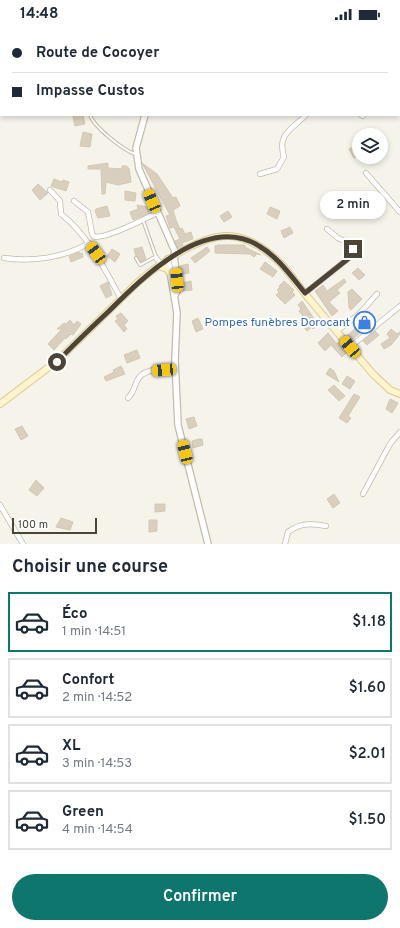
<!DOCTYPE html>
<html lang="fr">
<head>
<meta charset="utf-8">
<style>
	body { margin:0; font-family:Overpass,sans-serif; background:#f6f6f7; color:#1f2937; height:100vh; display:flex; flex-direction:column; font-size:15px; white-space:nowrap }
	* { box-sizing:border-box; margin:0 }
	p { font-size:13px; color:#747a83 }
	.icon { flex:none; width:22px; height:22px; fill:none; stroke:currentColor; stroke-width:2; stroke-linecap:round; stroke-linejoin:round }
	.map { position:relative; height:516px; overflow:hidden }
	.details { display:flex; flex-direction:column; background:#fff; flex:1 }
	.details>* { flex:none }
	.hud { position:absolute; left:0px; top:0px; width:400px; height:88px; box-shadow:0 2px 6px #0003; display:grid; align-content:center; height:88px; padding:0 12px; background:#fff }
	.fabs { position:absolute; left:352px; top:100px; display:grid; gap:8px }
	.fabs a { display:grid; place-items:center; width:36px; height:36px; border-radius:50%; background:#fff; box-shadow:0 2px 6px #0003; font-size:20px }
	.scale { position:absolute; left:12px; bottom:10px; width:85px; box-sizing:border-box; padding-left:4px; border:2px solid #4b4437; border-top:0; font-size:11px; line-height:14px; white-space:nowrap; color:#4b4437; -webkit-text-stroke:3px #fff; paint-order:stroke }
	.end { position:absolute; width:18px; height:18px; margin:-9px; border:5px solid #4b4437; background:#fff; box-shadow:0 0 0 2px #fff }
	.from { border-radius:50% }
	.bubble { position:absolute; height:28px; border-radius:14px; background:#fff; box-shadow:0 2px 6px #0003; font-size:13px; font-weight:600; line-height:28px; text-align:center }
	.car { position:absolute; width:12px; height:24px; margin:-12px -6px; border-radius:5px; box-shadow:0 0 3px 1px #0007; background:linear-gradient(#f5c518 24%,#345 0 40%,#f5c518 0 76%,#345 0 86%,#f5c518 0) }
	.hud b { display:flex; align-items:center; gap:14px; height:38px; font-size:15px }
	.hud b+b { border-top:1px solid #e0e1e3 }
	.hud i { width:10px; height:10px; background:#1f2937 }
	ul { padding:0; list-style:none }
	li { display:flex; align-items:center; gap:12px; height:60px; margin:0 8px 6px; padding:0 4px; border:2px solid #e0e1e3; border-radius:0px }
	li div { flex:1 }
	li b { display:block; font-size:15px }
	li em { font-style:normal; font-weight:600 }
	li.on { border-color:#0f766e }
	li>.icon { width:36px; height:36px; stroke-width:1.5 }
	h2 { padding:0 12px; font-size:18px; line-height:48px }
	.action { display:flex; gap:8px; margin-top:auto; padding:8px 12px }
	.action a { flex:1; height:46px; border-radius:24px; background:#0f766e; color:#fff; font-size:16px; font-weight:600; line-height:46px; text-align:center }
	.status { display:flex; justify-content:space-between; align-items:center; height:28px; padding:0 20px; background:#fff; direction:ltr }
	.status svg { height:11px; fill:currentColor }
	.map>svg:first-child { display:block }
	.green { fill:#cfedb0 }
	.building { fill:#d9cfbe; stroke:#d4c8b1 }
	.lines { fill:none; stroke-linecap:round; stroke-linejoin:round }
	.service-casing { stroke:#c3bbab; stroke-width:4 }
	.minor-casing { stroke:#c3bbab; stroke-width:6 }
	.tertiary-casing { stroke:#c3bbab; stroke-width:8 }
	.secondary-casing { stroke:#dac996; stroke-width:8 }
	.service { stroke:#fff; stroke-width:2 }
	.minor { stroke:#fff; stroke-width:4.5 }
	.tertiary { stroke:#fff; stroke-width:5.5 }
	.secondary { stroke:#fff4cb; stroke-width:6 }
	.route { stroke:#4b4437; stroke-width:5 }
	.labels { text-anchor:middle; stroke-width:4; stroke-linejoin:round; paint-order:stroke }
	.shop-label { font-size:12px; fill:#366cbe; stroke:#fff; text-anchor:end }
</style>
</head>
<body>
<div class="status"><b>14:48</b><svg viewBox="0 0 49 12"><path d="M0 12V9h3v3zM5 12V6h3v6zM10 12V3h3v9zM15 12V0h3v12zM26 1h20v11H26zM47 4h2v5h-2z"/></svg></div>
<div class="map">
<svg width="400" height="516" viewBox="0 0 400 516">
	<rect width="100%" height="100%" fill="#f6f3ea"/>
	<path class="green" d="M301 0H399L400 5 399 68V1Z"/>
	<path class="building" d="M83 87 85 96 75 98 73 89Z
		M83 104 92 106 90 119 80 118Z
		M359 116V128L354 130 349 121Z
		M108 135V140L122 141V138H127V140H129L131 154 118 157 106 154 105 166H102L101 141H88V138Z
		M142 135 157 146 173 170 176 169 180 178 173 182 176 192 180 201 182 200 185 206 191 204 193 211 182 215 183 217 178 220 175 213 180 211 174 199 170 200 166 188 170 187Z
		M54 151 62 154 63 152 69 154 66 163 51 158Z
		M38 156 48 165 40 172 32 162Z
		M125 163 136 165 135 173 125 172Z
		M137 177 147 179 149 185 133 192 130 184 138 181Z
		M107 178 110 188 98 190 95 183 96 181Z
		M270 179 280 183 277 191 267 186Z
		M228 183 232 189 224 194 220 188Z
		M290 199 293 205 284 210 281 203Z
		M218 217H245V219L261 227 257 226 254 229 250 226 215 225V218Z
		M142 219 146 231 141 234 136 228 134 221Z
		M207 219 210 223 195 235 191 230Z
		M112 221 120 226 115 234 107 228Z
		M79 224 80 226 82 225 83 229 71 234 69 228Z
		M265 234 277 243 273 249 260 241Z
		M188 236 189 245 181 246 180 238Z
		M358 240 365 247 359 252 352 245Z
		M344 251 346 254 337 262 340 265 329 274 338 283 332 288 315 263 323 257 327 263Z
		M191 253 192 262 182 263V255Z
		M284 253 294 262 292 264 295 267 285 276 276 267 279 264 277 262 280 259 279 258Z
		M108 254 112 267 106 270 100 258Z
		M352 261 362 271 351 282 349 280 348 264Z
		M302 273 317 295 316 296 317 298 313 301 312 299 307 303 304 299 306 297 303 292 305 291 299 283 301 281 298 277Z
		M367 283 376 292 350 313 347 308 359 297 356 293Z
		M121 285 128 293 124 297 127 301 124 304 115 293 118 291 116 288Z
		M198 290 203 301 196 304 192 293Z
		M70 292 74 297 77 293 81 296 73 307 71 306 66 311 65 310 54 322 48 316 62 301H57L64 295 66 296Z
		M391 301 397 306 400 304V306L391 317 384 321 381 316 390 310 387 306Z
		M375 303 379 307 367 317 363 313Z
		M328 305 337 316 339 314 347 324 342 329 331 317 325 323 318 315Z
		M137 322 140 330 127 335 124 327Z
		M121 338 125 346 106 353 104 349 114 344 113 342Z
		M330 340 334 343 339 354 326 346Z
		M347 348 355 353 350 361 342 356Z
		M334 357 345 368 339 373 328 362Z
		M354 366 360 369 348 388 351 390 347 395 339 390Z
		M390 371 398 375 392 385 386 381Z
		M194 389 197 398 189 401 186 391Z
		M22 398 28 408 21 412 15 401Z
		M199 411H202L203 417 193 420 192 413Z
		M36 452 44 460 37 468 29 462Z
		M334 466 340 475 333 480 327 471Z
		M155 476H165V483L155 484Z
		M61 490 73 494 70 502 56 499Z
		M149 492H157V503L149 504Z"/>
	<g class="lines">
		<defs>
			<path id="service" d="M90 87C94 99 123 122 135 126
				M144 195 156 229
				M136 230 140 237 155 229"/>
			<path id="minor" d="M246 0 247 1
				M287 0 288 1
				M0 40H1
				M361 87 363 88
				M366 145 400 184
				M260 146 277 141 284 129C277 106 291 102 306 87
				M50 162 60 173 61 186C89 208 104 240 121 271
				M74 173 88 184 92 205 93 208C103 213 146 190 157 185
				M4 230C32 234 64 230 89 215
				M156 230 161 236
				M305 265 354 226 351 216 338 210 327 201
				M337 303 359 286 377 266
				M350 319 400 278
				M128 370C134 364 134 359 137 353 143 339 163 342 175 341
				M363 466 390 416 400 404
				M0 477 23 516
				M285 516 288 504C300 495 312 495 326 498"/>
			<path id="tertiary" d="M157 1V0
				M145 87 136 120 139 141 176 226
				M174 227 178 261 175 267
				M168 231 177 285 175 332 178 397 208 516"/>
			<path id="secondary" d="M159 238 167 241 170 245
				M0 376 57 333 138 254C159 236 200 207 229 208 247 209 264 220 277 232 288 242 297 256 306 267 328 294 351 320 373 346L390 362 400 366"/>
		</defs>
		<use href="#service" class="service-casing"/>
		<use href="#minor" class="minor-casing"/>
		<use href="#tertiary" class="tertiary-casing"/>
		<use href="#secondary" class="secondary-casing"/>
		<use href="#service" class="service"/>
		<use href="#minor" class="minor"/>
		<use href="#tertiary" class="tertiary"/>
		<use href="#secondary" class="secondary"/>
	</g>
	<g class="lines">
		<path class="route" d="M57 334C74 316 92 299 109 283 143 249 207 185 259 218 278 229 291 248 305 265L354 226 353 221"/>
	</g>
	<defs>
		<symbol id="shop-ring" viewBox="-11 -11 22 22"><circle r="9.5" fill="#fff" stroke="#3f7fe0" stroke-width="1.5"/><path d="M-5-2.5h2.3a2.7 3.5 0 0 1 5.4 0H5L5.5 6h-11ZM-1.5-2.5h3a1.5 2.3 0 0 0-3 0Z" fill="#3f7fe0"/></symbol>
	</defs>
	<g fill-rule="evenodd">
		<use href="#shop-ring" x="352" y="282" width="25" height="25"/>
	</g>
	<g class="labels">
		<g class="shop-label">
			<text x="350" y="298">Pompes funèbres Dorocant</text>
		</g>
	</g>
</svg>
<div class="fabs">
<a><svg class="icon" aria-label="layers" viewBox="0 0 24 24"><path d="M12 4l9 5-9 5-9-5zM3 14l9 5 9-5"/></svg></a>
</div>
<div class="scale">100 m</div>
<i class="end from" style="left:57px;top:334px"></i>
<i class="end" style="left:353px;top:221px"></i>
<div class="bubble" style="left:320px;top:163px;width:66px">2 min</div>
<i class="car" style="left:152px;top:173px;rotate:337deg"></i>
<i class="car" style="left:96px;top:225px;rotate:324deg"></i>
<i class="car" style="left:177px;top:252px;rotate:355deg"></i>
<i class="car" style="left:350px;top:319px;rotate:320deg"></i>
<i class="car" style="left:164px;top:342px;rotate:265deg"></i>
<i class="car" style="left:185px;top:424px;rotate:346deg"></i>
<div class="hud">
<b><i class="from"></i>Route de Cocoyer</b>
<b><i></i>Impasse Custos</b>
</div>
</div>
<section class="details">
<h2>Choisir une course</h2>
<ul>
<li class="on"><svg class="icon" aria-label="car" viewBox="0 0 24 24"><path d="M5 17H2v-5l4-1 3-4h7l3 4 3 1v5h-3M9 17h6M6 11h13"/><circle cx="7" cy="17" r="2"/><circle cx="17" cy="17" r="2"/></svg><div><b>Éco</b><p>1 min · 14:51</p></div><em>$1.18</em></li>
<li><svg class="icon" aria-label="car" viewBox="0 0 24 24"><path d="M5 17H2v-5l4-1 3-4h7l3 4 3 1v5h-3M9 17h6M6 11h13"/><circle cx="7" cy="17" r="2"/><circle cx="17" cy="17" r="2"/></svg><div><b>Confort</b><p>2 min · 14:52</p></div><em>$1.60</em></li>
<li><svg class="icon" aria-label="car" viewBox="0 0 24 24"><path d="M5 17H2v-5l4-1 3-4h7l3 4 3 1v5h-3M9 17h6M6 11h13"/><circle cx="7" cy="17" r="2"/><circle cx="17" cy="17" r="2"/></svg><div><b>XL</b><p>3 min · 14:53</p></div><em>$2.01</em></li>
<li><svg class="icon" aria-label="car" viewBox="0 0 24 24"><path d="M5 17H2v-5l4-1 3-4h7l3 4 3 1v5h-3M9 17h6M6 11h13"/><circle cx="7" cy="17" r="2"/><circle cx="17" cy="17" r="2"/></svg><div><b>Green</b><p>4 min · 14:54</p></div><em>$1.50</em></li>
</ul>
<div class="action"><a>Confirmer</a></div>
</section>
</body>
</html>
